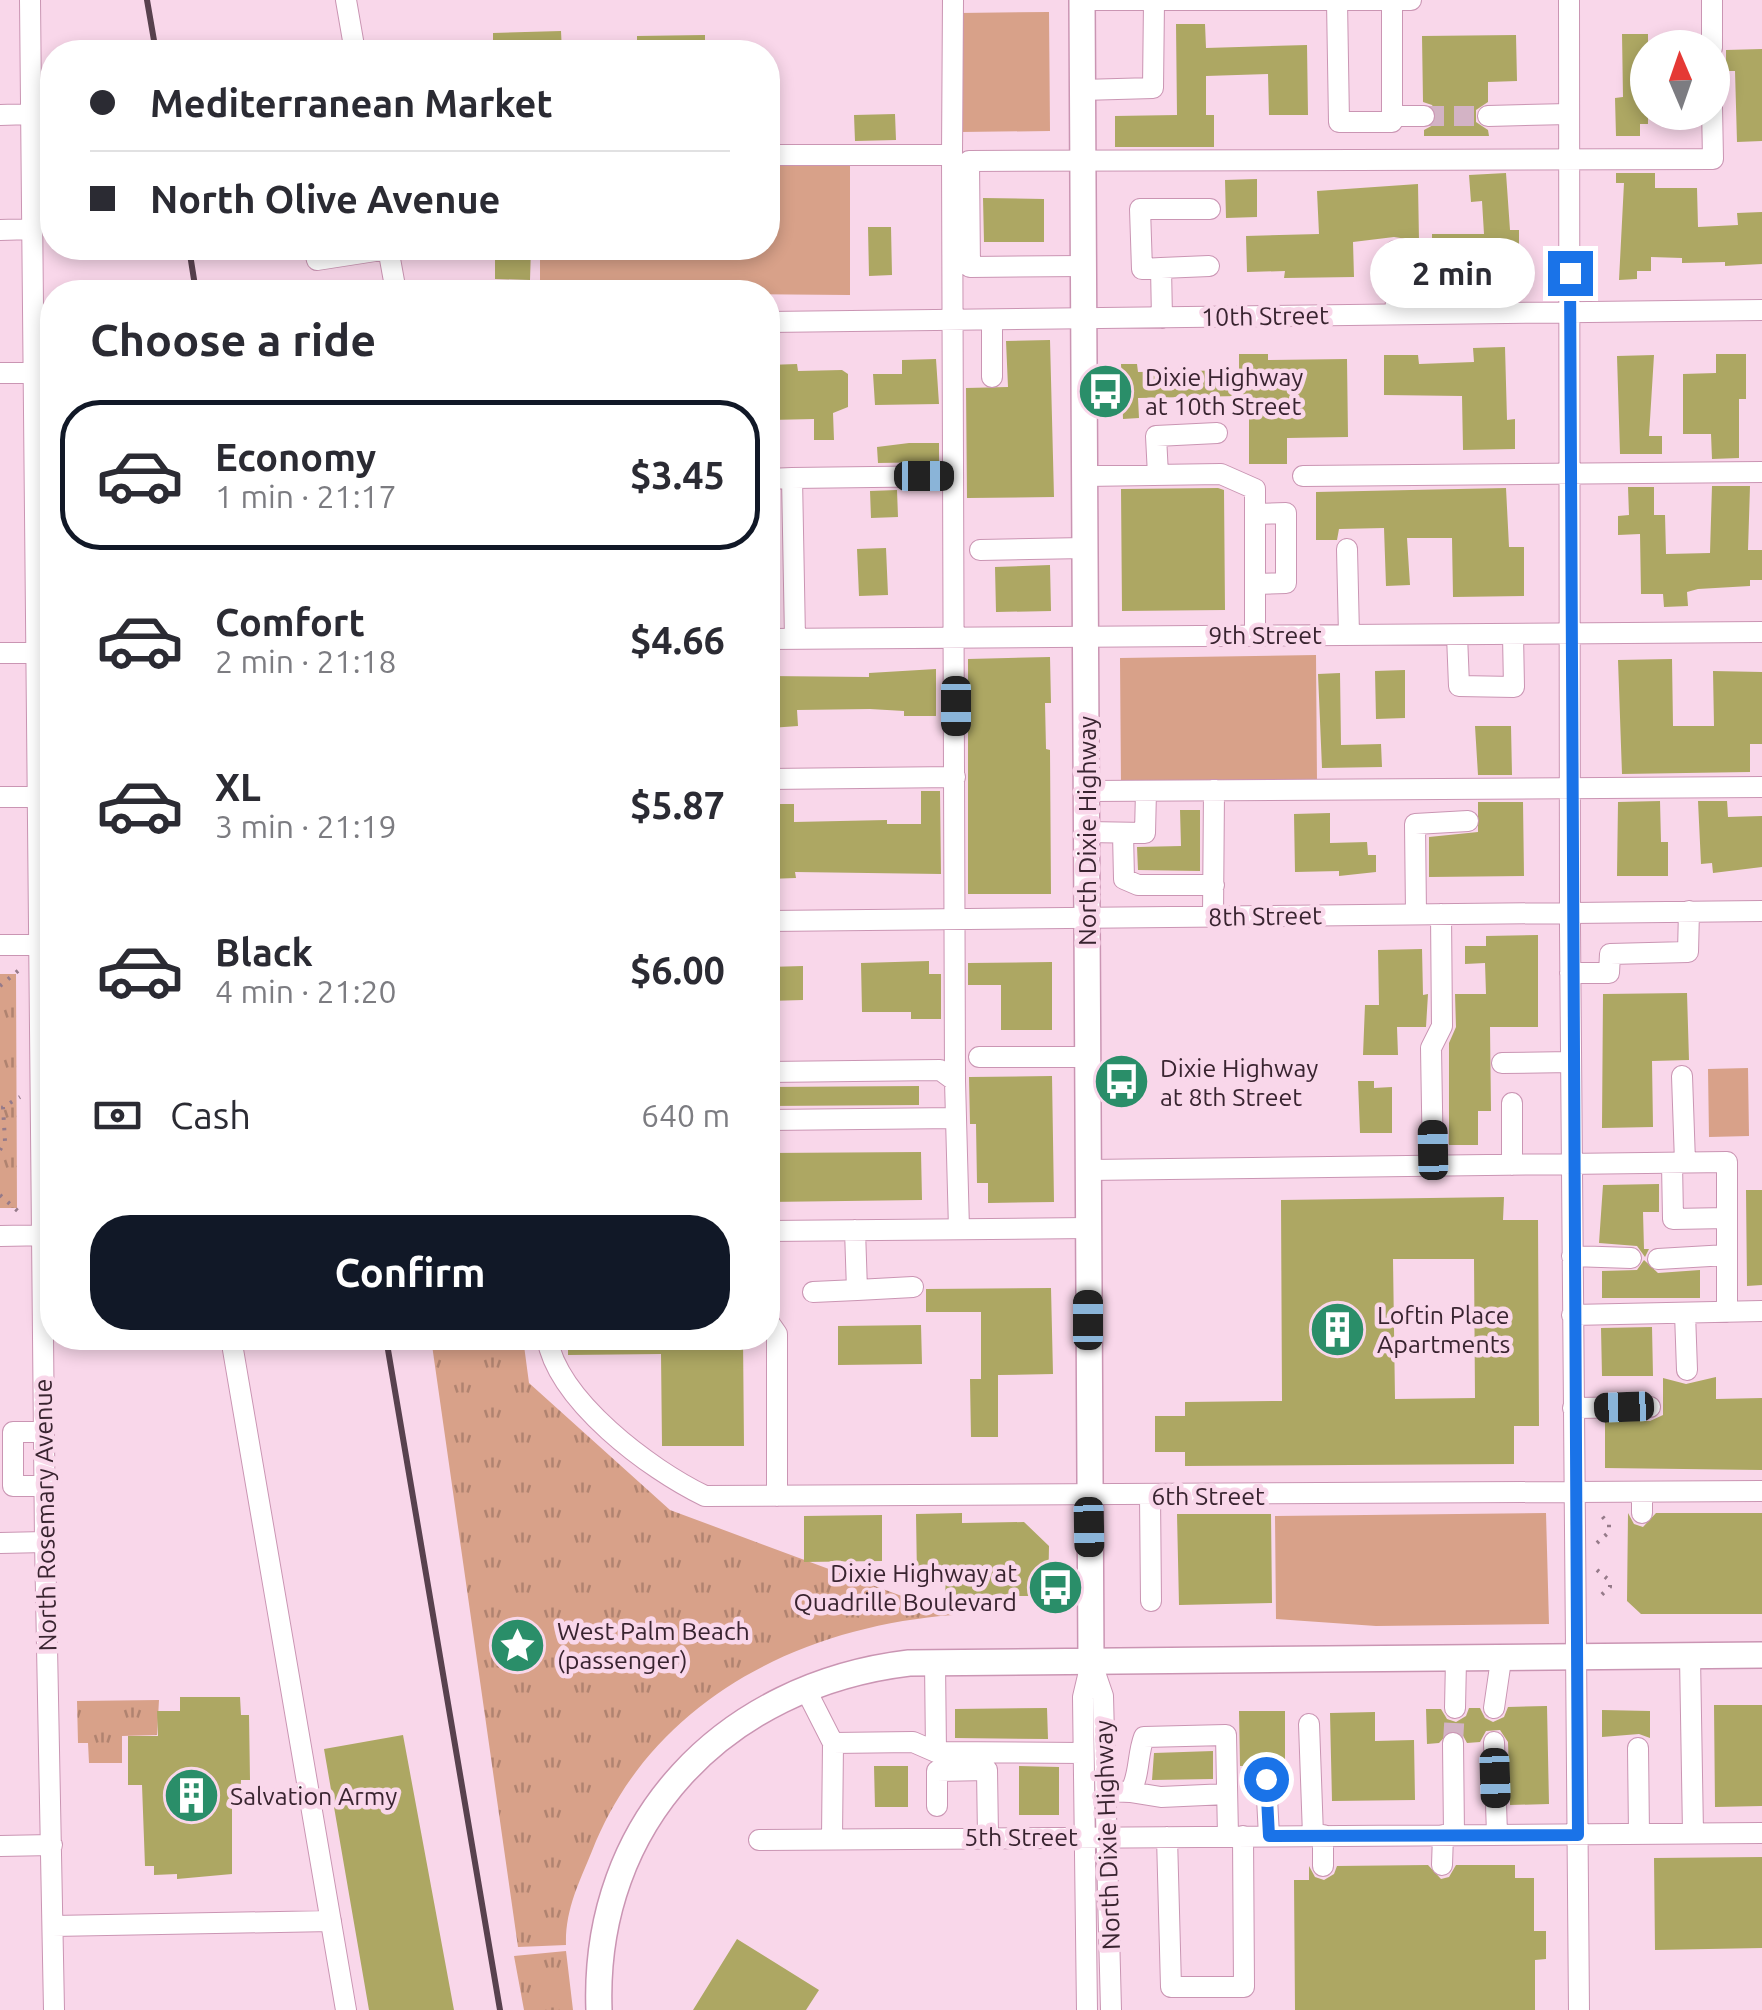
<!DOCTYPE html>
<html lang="en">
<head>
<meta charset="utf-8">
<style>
	body { margin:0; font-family:Ubuntu,sans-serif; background:#f2f2f3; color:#2b2b33; height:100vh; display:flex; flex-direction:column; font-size:38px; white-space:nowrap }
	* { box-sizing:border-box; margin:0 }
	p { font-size:32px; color:#7c7c81 }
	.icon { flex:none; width:55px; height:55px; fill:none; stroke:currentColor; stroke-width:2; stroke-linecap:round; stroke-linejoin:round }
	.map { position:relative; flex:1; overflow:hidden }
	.panel { position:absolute; left:40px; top:280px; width:740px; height:1070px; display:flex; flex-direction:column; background:#fff; border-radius:40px; box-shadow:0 5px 15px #0003 }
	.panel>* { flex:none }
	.top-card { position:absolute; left:40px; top:40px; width:740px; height:220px; border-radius:40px; box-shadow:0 5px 15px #0003; display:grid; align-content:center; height:220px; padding:0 50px; background:#fff }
	.needle { width:65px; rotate:358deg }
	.tools { position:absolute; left:1630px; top:30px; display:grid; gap:20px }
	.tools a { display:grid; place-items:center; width:100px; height:100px; border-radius:50%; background:#fff; box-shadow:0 5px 15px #0003; font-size:50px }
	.end { position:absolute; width:45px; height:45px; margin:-22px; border:12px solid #1a73e8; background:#fff; box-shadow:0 0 0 5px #fff }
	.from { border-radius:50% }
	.bubble { position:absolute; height:70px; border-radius:35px; background:#fff; box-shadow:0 5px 15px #0003; font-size:32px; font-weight:700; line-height:70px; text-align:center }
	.car { position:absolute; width:30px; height:60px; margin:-30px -15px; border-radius:12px; box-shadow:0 0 8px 2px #0007; background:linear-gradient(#222 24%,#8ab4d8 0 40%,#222 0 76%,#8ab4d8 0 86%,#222 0) }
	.top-card b { display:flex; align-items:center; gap:35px; height:95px; font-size:38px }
	.top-card b+b { border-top:2px solid #e1e1e2 }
	.top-card i { width:25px; height:25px; background:#2b2b33 }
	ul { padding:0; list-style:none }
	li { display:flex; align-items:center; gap:30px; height:150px; margin:0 20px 15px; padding:0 30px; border:5px solid transparent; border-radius:40px }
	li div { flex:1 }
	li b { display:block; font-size:38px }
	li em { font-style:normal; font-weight:700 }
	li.selected { border-color:#111827 }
	li>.icon { width:90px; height:90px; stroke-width:1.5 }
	h2 { padding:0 50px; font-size:45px; line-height:120px }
	.pay { display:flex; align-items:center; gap:25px; height:110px; padding:0 50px; font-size:38px }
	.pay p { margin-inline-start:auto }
	.button { display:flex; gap:20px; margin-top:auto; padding:20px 50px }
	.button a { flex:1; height:115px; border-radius:40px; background:#111827; color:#fff; font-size:40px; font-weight:700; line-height:115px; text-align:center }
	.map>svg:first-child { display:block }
	.grass { fill:#d8a189 }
	.park { fill:url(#park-tufts) }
	.building { fill:#ada763; fill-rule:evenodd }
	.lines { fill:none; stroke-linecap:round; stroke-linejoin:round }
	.minor-tunnel { stroke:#d3b3c5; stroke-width:20; stroke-dasharray:20 10; stroke-linecap:butt }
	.minor-casing { stroke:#ca95b3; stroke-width:22 }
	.major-casing { stroke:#ca95b3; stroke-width:28 }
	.path { stroke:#957a89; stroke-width:4; stroke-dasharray:2.5 8; stroke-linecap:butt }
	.minor { stroke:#fff; stroke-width:20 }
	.major { stroke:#fff; stroke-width:25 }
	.rail { stroke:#58414e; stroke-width:6 }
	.route { stroke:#1a73e8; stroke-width:12 }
	.labels { text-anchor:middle; stroke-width:9; stroke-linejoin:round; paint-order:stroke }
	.street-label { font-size:25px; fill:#392430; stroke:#f9d7ea }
	.poi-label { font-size:25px; fill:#392430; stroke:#f9d7ea; text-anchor:start }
</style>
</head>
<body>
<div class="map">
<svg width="1762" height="2010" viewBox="0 0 1762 2010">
	<defs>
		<pattern id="park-tufts" width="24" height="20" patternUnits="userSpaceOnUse" patternTransform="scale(2.5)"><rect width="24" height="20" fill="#d8a189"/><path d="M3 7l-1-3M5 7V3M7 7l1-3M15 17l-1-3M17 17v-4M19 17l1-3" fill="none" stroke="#b08370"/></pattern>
	</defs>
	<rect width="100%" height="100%" fill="#f9d7ea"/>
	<path class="grass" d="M1049 12 1050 131 960 132 959 13Z
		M850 162V295L540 292V248H768V163Z
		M1316 655 1317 783 1121 785 1120 658Z
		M1748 1068 1749 1136 1709 1137 1708 1069Z
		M1546 1513 1549 1624 1376 1626 1276 1619 1275 1516Z"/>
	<path class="park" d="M0 974H16L17 1208H0Z
		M431 1338H523L529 1383 670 1510 953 1615C798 1627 651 1701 592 1851 579 1883 565 1910 566 1945L518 1947Z
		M159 1700 157 1735 122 1736V1763H89L88 1743H78L77 1701Z
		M566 1951 573 2010H524L514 1956Z"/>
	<path class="building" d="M1176 24H1205L1206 48 1307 45 1308 115H1269L1268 74 1206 76V115H1214V147H1115V116L1177 115Z
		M561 31 562 52H493V33Z
		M1622 34H1648V124H1640V136H1616L1615 98 1623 97Z
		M705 35V52H637V36Z
		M1516 35 1517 81 1488 82V102L1476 110V122L1488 130 1489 136H1424V130L1435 124 1438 115 1432 105 1423 102 1422 36Z
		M1762 49V141L1737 142 1735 71H1726V50Z
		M895 114 896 140 855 141 854 115Z
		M1506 173 1510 230H1519V273H1503V264H1491L1483 247 1432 250V234H1484L1482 201 1471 202 1469 175Z
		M1616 173H1655V188H1697L1698 227 1738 225 1737 213 1762 212V264L1725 266V262L1682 263V258L1651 257V271H1637V279L1619 280 1624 183H1616Z
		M1257 179V217L1226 218 1225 180Z
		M1418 184 1419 241 1394 237 1353 242 1354 277 1284 278 1285 271 1247 272 1246 236 1319 234 1317 191Z
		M983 198 1044 199V242H984Z
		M868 227H891L892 275 869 276Z
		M495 248H531L530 280 495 279Z
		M1050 340 1054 497 967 498 966 388 1008 387 1006 341Z
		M1505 347 1507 420 1515 419V449L1463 450 1462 396 1384 395V355H1418L1419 364 1474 362 1473 348Z
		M1239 354H1268V360L1347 359 1348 437 1287 438V464H1249V412H1239V396L1138 398 1139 418 1123 419 1121 364H1137L1138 372 1239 370Z
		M1716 354H1746V399H1739V458L1712 459 1711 434H1683V374L1716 373Z
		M1654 355 1649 436H1662V454H1620L1617 356Z
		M936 359 939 404 875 405 873 374H902V360Z
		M797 364 798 371 842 370 848 374V407L833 413 834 440H814V419L770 420 768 365Z
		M909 443H939V462L878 463 877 447Z
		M1712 486H1750L1748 550H1762V580H1750V586L1698 589 1687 592 1688 606 1664 607 1663 594H1641L1640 534 1618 535V516L1629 515 1628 487H1654V515H1665L1666 554 1710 553Z
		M1218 488 1224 490 1225 610 1122 611 1121 489Z
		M1506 488 1509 547H1524V596L1453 597 1452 538H1407L1410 585 1386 586 1384 528 1339 529 1337 540H1316V492Z
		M897 490 898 517 871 518 870 491Z
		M886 548 888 595 859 596 857 549Z
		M1050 565 1051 611 996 612 995 567Z
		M1050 657 1051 703H1045L1046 749 1050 750 1051 894H968V659Z
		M1672 659 1673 726H1714L1713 671 1762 672V744H1750V772L1622 774 1618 660Z
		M936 669V716H904V711L870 709 797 710 798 726 770 728 768 676 869 677V673Z
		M1405 670V718L1376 719 1375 671Z
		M1340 673 1341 745 1381 744 1382 767 1322 768 1318 674Z
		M1475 726H1511L1512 775H1478Z
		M921 791H940L941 874 795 872 796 878 768 879V804H794V822L887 820V824H921Z
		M1660 801 1661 842H1668V876H1617L1618 802Z
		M1698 801H1727L1728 817 1762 816V867L1713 873 1712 863 1701 864Z
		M1478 802H1523L1524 876 1429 877V837L1478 832Z
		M1180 810H1200V871L1138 870 1137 847 1181 846Z
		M1330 813V843L1367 842 1368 855H1376V872L1339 876V871L1295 872 1294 814Z
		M1538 935V1027H1490L1491 1111H1478V1145H1449V1043L1456 1027 1455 994H1486L1485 963 1465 964V946H1486V936Z
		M1422 949 1423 995 1428 994 1426 1027H1397L1398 1055H1363L1365 1005H1379L1378 950Z
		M929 961V974H941V1019H911V1012H862L861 963Z
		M1052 962V1030H1001V985H968V963Z
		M803 966V1000L768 1001V967Z
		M1687 993 1689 1060 1652 1061 1653 1127 1602 1128 1603 994Z
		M1052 1076 1054 1202 988 1203V1183H977L976 1124H970L969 1077Z
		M1358 1081H1374V1088L1392 1087V1133H1360Z
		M919 1086V1105L768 1106V1087Z
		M921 1152 922 1200 768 1202V1153Z
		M1659 1184V1212H1643L1644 1249H1649L1645 1257 1637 1246 1599 1243 1603 1185Z
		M1746 1190H1762V1285L1747 1286Z
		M1504 1197 1503 1220H1538L1539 1426H1514V1464L1185 1466V1452H1155V1416H1185V1402L1282 1401 1281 1200ZM1393 1259H1474L1475 1398 1395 1399Z
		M1644 1260 1658 1273 1700 1270V1298H1602V1271L1637 1270Z
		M1051 1288 1053 1374 998 1375V1437H971L970 1379H981V1312H926V1289Z
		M921 1325 922 1364 838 1365V1326Z
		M1652 1327 1653 1376H1602L1601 1328Z
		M568 1338H743L744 1446H662L661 1354 568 1355Z
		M1716 1377V1399L1762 1398V1470L1605 1468V1421H1650L1663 1415V1378L1686 1384Z
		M962 1513V1523L1024 1522 1049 1546 1048 1596H945L946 1577H917L916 1514Z
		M1628 1513 1634 1524 1643 1527 1656 1513H1762V1614H1641L1627 1601Z
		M1177 1514H1271L1272 1603 1179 1605Z
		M882 1515V1561L804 1562V1516Z
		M180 1697H240L241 1715H249L250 1780H241L240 1807 232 1808V1874L177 1879V1874L154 1875V1866H145L142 1785H128V1736H158L157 1711H180Z
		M1714 1705H1762V1806L1715 1807Z
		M1547 1706 1549 1804 1510 1805 1508 1742 1500 1730 1486 1731 1480 1742 1467 1743 1461 1732 1452 1729 1439 1743 1427 1744 1426 1709H1441L1447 1719 1456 1722 1466 1716 1469 1708H1480L1485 1718 1493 1722 1504 1717 1508 1707Z
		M1047 1708 1048 1739 955 1738V1709Z
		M1602 1710 1650 1711V1738L1639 1734 1602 1737Z
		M1239 1711H1285V1766H1240Z
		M1375 1712V1741L1414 1740 1415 1800 1332 1801 1330 1713Z
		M403 1735 454 2010H369L324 1749Z
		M1213 1751V1779L1152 1780 1154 1753Z
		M874 1766H908V1807H875Z
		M1019 1766 1059 1767V1815H1019Z
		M1762 1857V1948L1655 1950 1654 1858Z
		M1428 1865 1441 1879 1449 1877 1456 1865H1515V1878H1534V1931H1546V1959L1535 1960V2010H1295L1294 1880H1309V1866L1315 1877 1324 1880 1334 1874 1337 1866Z
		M737 1939 819 1990 806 2010H693Z"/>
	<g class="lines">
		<path class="minor-tunnel" d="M1424 116H1488
			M1453 1743 1455 1708"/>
		<defs>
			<path id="minor" d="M30 0 45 1542 54 2010
				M346 0 355 52
				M1090 0H1411
				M1569 0 1570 930 1579 2010
				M1712 0V48
				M1337 1 1339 122H1392V0
				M1082 90 1153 88 1154 2
				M0 115 31 114
				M1392 116H1424
				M1488 116 1569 114
				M768 155H952L953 0
				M952 155 955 1081
				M0 230 33 229
				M314 248 317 260 388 249
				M388 248 396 292
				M1395 251 1396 314
				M1477 259 1478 313
				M1083 266 970 267 969 161 1713 159 1712 107
				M1161 268 1209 266
				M1162 318 1161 268 1142 269 1140 209H1210
				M992 320V377
				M768 322 1762 310
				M0 373H37
				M1158 475 1156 436 1217 433
				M1085 476 1221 474 1255 489V635
				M1303 476 1762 472
				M792 478 953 476
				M768 479 792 478 795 638
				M1255 514 1286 513V583L1255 584
				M1347 549 1349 635
				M980 550 1085 548
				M1457 635 1459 686 1514 687 1513 635
				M768 639 1762 632
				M0 653H38
				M768 779 955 777
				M1088 791 1762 787
				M0 797H40
				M1088 832 1145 833 1146 791
				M1123 833 1124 879 1138 885H1214
				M1416 914 1415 824 1468 821
				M1213 916 1214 790
				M768 921 1762 911
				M0 945H51
				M1570 973H1609L1610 954 1688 952 1689 911
				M979 1057H1088
				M1502 1063 1571 1062
				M768 1072 940 1070 955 1081 956 1118
				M1682 1076 1685 1162
				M1512 1103V1165
				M768 1120 956 1118 959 1229
				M1672 1163 1673 1219 1727 1218
				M1433 1166 1431 1048 1442 1026 1441 914
				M1088 1170 1727 1162V1312
				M768 1231 1088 1228
				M0 1236 52 1235
				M1572 1256 1631 1258
				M1658 1259 1727 1255
				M857 1290 913 1287
				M813 1292 857 1290 855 1230
				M1685 1313 1687 1370
				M1572 1315 1762 1311
				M768 1321 777 1334V1496
				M231 1338 346 2010
				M547 1338C558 1401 649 1469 705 1496L1762 1491
				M1573 1408 1650 1407
				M43 1432H13V1486H44
				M1150 1496 1151 1601
				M1642 1513V1492
				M0 1543 45 1542
				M1690 1657 1693 1833
				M1091 1661 1103 1696 1111 2010
				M935 1662 936 1752
				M805 1688 833 1743
				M1455 1708 1456 1660
				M1494 1708 1501 1660
				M1309 1724 1313 1835
				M1494 1742 1497 1834
				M1453 1743 1454 1834
				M1638 1748 1639 1834
				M1266 1779 1269 1836
				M1107 1791 1130 1792C1140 1776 1137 1755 1144 1737L1226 1735 1228 1836
				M1130 1792 1161 1797 1227 1794
				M937 1806V1771L987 1770 988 1836
				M1167 1837 1171 1987H1244L1243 1836
				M832 1838 833 1743 913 1742 936 1752 1083 1753
				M759 1840 1762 1833
				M0 1846 52 1845
				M1442 1865 1443 1835
				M1323 1866V1835
				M53 1926 331 1921
				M1087 2010 1083 1697 1091 1663"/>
			<path id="major" d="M1082 0 1091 1661
				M599 2010C592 1821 725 1685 909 1663L1762 1655"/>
		</defs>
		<use href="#minor" class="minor-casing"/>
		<use href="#major" class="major-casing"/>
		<path class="path" d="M0 986 19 970
			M0 1150 5 1141 3 1107 20 1097
			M0 1195 21 1214
			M1597 1543 1609 1532V1524L1600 1514
			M1597 1570 1610 1581V1587L1598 1598"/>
		<use href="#minor" class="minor"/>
		<use href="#major" class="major"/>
		<path class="rail" d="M147 0 156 52
			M189 248 196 292
			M386 1338 500 2010"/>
	</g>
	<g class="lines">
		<path class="route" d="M1266 1779 1269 1836 1578 1835 1570 273"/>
	</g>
	<defs>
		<symbol id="bus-disc" viewBox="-11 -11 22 22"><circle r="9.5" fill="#2a8e69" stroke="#f9d7ea"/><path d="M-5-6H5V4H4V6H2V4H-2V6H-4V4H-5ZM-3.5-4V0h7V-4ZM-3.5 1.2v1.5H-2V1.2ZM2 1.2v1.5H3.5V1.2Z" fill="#fff"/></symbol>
		<symbol id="building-disc" viewBox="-11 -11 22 22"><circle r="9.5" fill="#2a8e69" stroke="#f9d7ea"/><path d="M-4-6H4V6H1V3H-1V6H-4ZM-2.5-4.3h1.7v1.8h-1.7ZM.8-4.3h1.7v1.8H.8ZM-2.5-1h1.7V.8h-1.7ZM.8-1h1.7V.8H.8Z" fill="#fff"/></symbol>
		<symbol id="sight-disc" viewBox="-11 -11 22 22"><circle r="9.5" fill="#2a8e69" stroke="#f9d7ea"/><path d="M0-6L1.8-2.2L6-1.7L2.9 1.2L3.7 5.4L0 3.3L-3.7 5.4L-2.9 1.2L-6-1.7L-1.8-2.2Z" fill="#fff"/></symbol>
	</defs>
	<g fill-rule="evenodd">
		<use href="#bus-disc" x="1074" y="360" width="63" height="63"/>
		<use href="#bus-disc" x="1090" y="1050" width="63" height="63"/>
		<use href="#building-disc" x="1306" y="1298" width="63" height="63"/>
		<use href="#bus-disc" x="1024" y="1556" width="63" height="63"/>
		<use href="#sight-disc" x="486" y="1614" width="63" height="63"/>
		<use href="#building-disc" x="160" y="1764" width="63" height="63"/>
	</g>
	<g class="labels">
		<g class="street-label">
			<text transform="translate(1265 316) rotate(-1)" y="9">10th Street</text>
			<text x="1265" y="644">9th Street</text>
			<text transform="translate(1087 831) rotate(-90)" y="9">North Dixie Highway</text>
			<text transform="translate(1265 916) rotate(-1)" y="9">8th Street</text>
			<text x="1208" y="1505">6th Street</text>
			<text transform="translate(45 1515) rotate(-91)" y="9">North Rosemary Avenue</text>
			<text transform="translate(1107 1835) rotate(-92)" y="9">North Dixie Highway</text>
			<text x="1021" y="1846">5th Street</text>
		</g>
		<g class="poi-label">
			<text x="1145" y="386">Dixie Highway<tspan x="1145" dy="29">at 10th Street</tspan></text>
			<text x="1160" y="1077">Dixie Highway<tspan x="1160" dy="29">at 8th Street</tspan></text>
			<text x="1377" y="1324">Loftin Place<tspan x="1377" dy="29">Apartments</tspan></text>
			<text x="1017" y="1582" text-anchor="end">Dixie Highway at<tspan x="1017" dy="29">Quadrille Boulevard</tspan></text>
			<text x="557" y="1640">West Palm Beach<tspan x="557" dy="29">(passenger)</tspan></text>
			<text x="230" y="1805">Salvation Army</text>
		</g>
	</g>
</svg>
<div class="tools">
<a><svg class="needle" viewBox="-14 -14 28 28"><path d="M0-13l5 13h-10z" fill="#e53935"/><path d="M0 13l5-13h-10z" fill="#7c7c81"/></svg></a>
</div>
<i class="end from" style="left:1266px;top:1779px"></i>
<i class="end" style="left:1570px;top:273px"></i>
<div class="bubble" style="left:1370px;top:238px;width:165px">2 min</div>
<i class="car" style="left:924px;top:476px;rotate:90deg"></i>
<i class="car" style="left:956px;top:706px;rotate:180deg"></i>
<i class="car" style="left:1433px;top:1150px;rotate:359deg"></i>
<i class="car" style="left:1088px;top:1320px;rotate:0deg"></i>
<i class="car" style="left:1624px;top:1407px;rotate:268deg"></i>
<i class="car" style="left:1089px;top:1527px;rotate:179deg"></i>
<i class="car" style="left:1495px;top:1778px;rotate:178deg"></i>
<div class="top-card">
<b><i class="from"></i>Mediterranean Market</b>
<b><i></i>North Olive Avenue</b>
</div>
<section class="panel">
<h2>Choose a ride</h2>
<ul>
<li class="selected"><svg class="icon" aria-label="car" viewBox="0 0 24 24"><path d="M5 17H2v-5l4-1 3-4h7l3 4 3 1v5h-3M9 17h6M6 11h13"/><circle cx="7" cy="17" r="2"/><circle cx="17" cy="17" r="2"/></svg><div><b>Economy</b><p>1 min · 21:17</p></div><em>$3.45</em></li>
<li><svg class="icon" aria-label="car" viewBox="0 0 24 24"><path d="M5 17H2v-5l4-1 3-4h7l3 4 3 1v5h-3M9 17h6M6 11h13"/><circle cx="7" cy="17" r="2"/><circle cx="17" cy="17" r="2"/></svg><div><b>Comfort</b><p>2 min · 21:18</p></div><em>$4.66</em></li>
<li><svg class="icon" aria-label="car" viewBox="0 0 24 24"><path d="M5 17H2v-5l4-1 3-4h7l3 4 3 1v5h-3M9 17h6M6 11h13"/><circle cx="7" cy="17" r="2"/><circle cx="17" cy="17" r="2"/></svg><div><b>XL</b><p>3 min · 21:19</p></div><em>$5.87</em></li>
<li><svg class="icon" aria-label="car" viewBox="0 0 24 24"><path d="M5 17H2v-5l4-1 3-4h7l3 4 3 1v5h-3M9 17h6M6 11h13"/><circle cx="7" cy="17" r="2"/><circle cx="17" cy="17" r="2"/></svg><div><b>Black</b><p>4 min · 21:20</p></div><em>$6.00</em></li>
</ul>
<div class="pay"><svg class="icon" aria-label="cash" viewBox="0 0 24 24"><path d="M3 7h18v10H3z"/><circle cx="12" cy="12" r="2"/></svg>Cash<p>640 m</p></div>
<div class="button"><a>Confirm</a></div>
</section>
</div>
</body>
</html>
